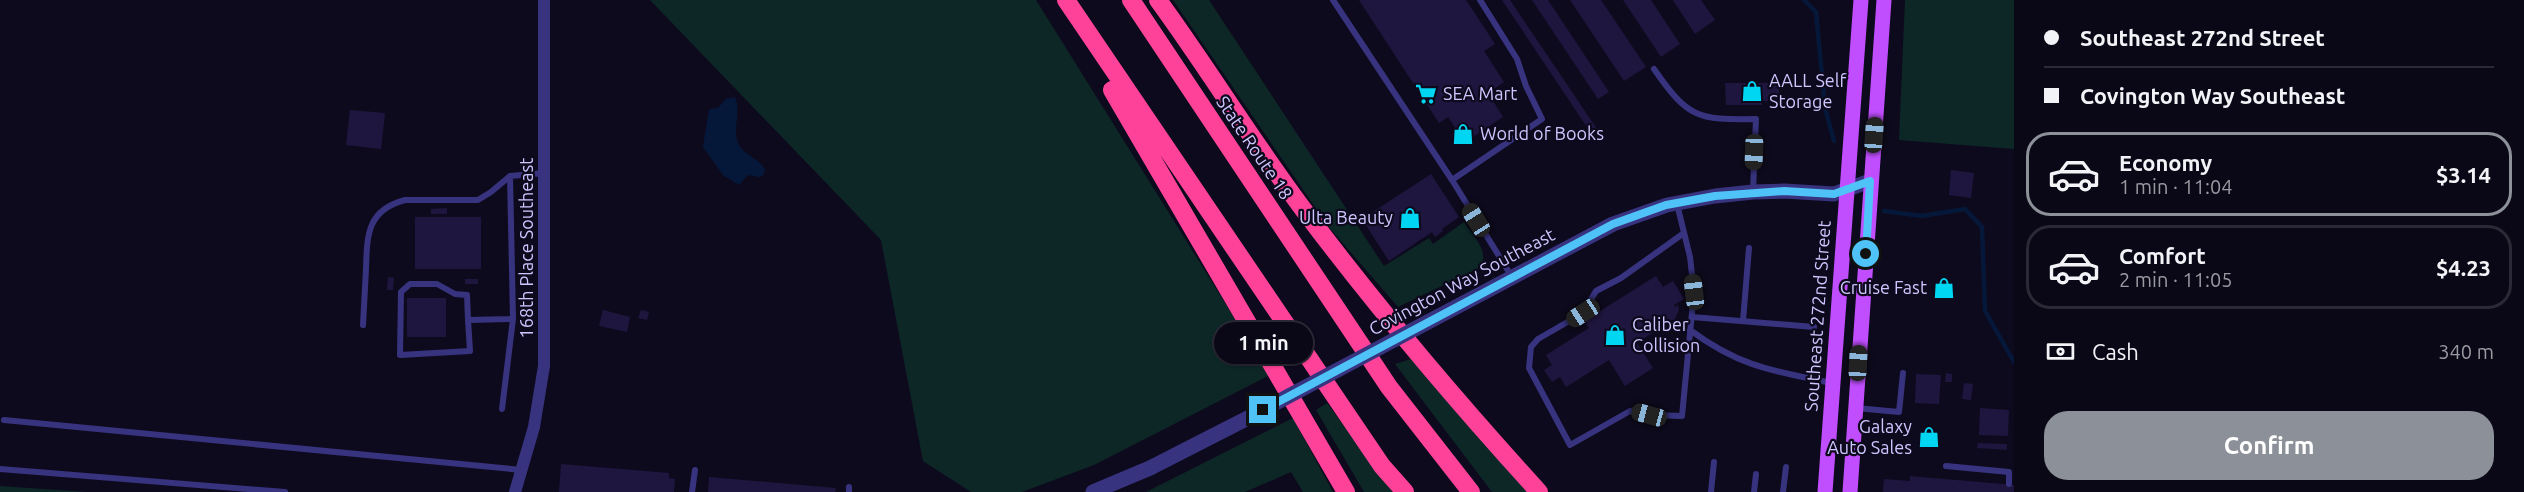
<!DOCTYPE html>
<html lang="en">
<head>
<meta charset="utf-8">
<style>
	body { margin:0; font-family:Ubuntu,sans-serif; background:#13111f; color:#f1f3f6; height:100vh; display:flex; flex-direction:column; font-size:22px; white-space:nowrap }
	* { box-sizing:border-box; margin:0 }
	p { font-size:20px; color:#999aa1 }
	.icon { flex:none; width:33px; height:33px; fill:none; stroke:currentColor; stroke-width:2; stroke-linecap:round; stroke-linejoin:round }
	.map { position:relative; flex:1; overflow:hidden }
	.side { display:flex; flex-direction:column; background:#0a0816; width:510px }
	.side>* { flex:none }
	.hud { display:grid; align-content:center; height:132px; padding:0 30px; background:#0a0816 }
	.end { position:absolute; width:27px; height:27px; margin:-14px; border:8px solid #4fc3f7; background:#111; box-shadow:0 0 0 3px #111 }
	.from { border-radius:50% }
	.bubble { position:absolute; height:42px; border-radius:21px; background:#0a0816; box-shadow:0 2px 4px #0004,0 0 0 2px #2a2935; font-size:20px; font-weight:600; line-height:42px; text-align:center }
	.car { position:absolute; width:18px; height:36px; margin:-18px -9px; border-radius:8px; box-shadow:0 0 4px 2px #0007; background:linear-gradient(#222 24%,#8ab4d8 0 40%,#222 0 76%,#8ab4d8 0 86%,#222 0) }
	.hud b { display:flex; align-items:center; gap:21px; height:57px; font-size:22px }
	.hud b+b { border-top:2px solid #2a2935 }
	.hud i { width:15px; height:15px; background:#f1f3f6 }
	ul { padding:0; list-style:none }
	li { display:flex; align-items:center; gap:18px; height:84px; margin:0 12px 9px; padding:0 18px; border:3px solid #2a2935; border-radius:24px }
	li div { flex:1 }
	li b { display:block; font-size:22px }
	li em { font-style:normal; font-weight:600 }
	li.current { border-color:#8c9099 }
	li>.icon { width:54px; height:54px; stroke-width:1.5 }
	.pay { display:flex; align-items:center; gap:15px; height:66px; padding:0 30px; font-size:22px }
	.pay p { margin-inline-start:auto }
	.cta { display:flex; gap:12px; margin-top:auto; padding:12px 30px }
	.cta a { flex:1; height:69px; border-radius:24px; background:#8c9099; color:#fff; font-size:24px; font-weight:600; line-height:69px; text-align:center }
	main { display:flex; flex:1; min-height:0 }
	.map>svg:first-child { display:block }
	.green { fill:#0d2727 }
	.water { fill:#06183a }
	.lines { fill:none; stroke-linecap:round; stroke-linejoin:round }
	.stream { stroke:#06183a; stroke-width:4.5 }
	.building { fill:#1f163f }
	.service { stroke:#37337f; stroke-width:6 }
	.minor { stroke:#37337f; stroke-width:12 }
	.tertiary { stroke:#37337f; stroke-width:15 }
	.primary { stroke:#c04eff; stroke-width:15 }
	.motorway { stroke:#ff4299; stroke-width:18 }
	.tertiary-bridge { stroke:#37337f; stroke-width:15 }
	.route { stroke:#4fc3f7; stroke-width:8 }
	.labels { text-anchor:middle; stroke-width:4.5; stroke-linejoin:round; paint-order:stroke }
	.poi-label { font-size:18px; fill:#cec7ff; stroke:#0e0a1d; text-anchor:start }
	.street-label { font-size:18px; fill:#cec7ff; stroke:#0e0a1d }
</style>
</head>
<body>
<main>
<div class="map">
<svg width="2014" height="492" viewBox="0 0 2014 492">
	<rect width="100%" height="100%" fill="#0e0a1d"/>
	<path class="green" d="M650 0H1036L1270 375 1094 465 1022 492H971L923 461 881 240Z
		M1173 0H1209L1384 266 1429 238 1433 244 1464 222C1472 235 1492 253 1479 268L1398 307 1328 226Z
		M1905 0H2014V149L1899 140Z
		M1411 359 1531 492H1492L1395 364Z
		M1327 403 1393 492H1364L1316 410Z
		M1293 418 1333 492H1303L1291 472 1245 492H1146Z
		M0 486 87 492H0Z"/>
	<path class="water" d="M735 97C742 115 731 128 739 145 745 155 759 159 765 169L764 174 760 177 748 175 739 185 723 175 703 147 709 109 718 108 726 99Z"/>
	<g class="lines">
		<path class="stream" d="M1804 0 1816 12 1825 108 1834 141
			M1884 211 1922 216 1965 209 1982 227 1985 311 2014 362"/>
	</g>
	<path class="building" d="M1359 0H1466L1495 44 1484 51 1504 82 1488 93 1503 117 1465 142 1448 117 1439 123Z
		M1502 0H1510L1599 132 1593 136Z
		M1532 0H1548L1609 92 1598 99Z
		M1570 0H1601L1646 67 1624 81Z
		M1623 0H1651L1680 44 1661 57Z
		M1673 0H1701L1715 20 1695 34Z
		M1725 83H1779V101H1762V105H1726Z
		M350 110 385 113 381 149 346 145Z
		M1951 170 1974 173 1971 198 1949 195Z
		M1431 174 1459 217 1442 229 1443 231 1435 237 1432 232 1389 261 1362 219Z
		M447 208V214H431V209Z
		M415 217H481V269H415Z
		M1656 276 1663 287 1673 281 1684 299 1674 305 1675 307 1678 305 1679 310 1674 321 1672 320 1637 343 1653 368 1625 386 1609 360 1566 387 1560 377 1552 382 1544 370 1552 365 1546 355 1589 328 1584 321Z
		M388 277 394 278 393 290H387Z
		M465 279H478V284H465Z
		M407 298H446V337H407Z
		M603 310 630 317 627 332 599 326Z
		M641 310 649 312 647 320 638 318Z
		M1946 373 1952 374V382H1945Z
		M1916 374 1941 375 1939 404 1915 403Z
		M1964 383 1973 384 1971 400 1962 399Z
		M1980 408 2009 410 2008 436 1979 435Z
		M1924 431H1933L1932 438H1923Z
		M1924 439H1932V445H1924Z
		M1978 443 2007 444V450L1977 448Z
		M561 464 669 473V478L675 479 674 492H559Z
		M1910 476 2014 485V492H1883L1884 479 1910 481Z
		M709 477 836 488 835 492H708Z"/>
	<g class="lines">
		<path class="service" d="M1333 0 1452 180 1542 119 1526 86 1517 59 1480 0
			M1654 69C1688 118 1697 120 1756 119L1753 192
			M1452 180 1512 277
			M1677 204 1690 257 1694 292 1682 416 1649 415 1630 411 1570 445 1529 368 1531 347 1538 339 1583 313 1596 291 1621 278 1684 233
			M1692 317 1814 327
			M468 320 467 295 455 294 437 284H410L401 292 400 355 470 351 468 320 513 319
			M1743 321 1749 248
			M363 325C364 306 365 288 366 269 367 235 367 210 405 200H478L491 192 510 176 544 173
			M1690 330C1740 367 1773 371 1832 383
			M1856 408 1899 412 1903 373
			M502 409 513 319 510 176
			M4 420 522 470
			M1946 466 2009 472V484
			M0 469 285 492
			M692 492 695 470
			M849 492V487
			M1711 492 1714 462
			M1754 492 1756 474
			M1783 492 1786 467"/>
		<path class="minor" d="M515 492 534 427 544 366V0"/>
		<path class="tertiary" d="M1409 332 1613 224 1667 205 1715 196 1753 192 1784 191 1834 194 1870 181
			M1093 492 1150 468 1242 421"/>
		<path class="primary" d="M1825 492 1861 0
			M1850 492 1884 0"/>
		<path class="motorway" d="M1066 0 1382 466 1405 492
			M1131 0 1389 387 1471 492
			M1158 0C1209 70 1254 144 1306 213 1379 310 1457 402 1539 492
			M1112 90 1346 492"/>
		<path class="tertiary-bridge" d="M1242 421 1409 332"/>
	</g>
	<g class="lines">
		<path class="route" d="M1263 410 1613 224 1666 205 1715 196 1784 191 1834 194 1870 181 1866 254"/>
	</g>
	<defs>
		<symbol id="shop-bare" viewBox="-9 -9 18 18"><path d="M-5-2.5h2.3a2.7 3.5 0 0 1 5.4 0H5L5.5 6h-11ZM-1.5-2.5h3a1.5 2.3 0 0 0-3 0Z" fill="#00d5f2" stroke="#0e0a1d" stroke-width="2.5" paint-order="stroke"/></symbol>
		<symbol id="supermarket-bare" viewBox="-9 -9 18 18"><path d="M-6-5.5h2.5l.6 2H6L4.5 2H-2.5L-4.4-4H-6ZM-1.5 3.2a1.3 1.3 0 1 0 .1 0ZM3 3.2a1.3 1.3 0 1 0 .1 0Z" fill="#00d5f2" stroke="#0e0a1d" stroke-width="2.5" paint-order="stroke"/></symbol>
	</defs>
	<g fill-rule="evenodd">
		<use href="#shop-bare" x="1737" y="76" width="30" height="30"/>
		<use href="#supermarket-bare" x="1411" y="79" width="30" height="30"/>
		<use href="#shop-bare" x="1448" y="119" width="30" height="30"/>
		<use href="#shop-bare" x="1395" y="203" width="30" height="30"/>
		<use href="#shop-bare" x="1929" y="273" width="30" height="30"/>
		<use href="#shop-bare" x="1600" y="320" width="30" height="30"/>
		<use href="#shop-bare" x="1914" y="422" width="30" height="30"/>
	</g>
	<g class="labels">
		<g class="poi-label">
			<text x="1769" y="87">AALL Self<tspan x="1769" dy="21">Storage</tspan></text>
			<text x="1443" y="100">SEA Mart</text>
			<text x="1480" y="140">World of Books</text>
			<text x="1393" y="224" text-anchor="end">Ulta Beauty</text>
			<text x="1927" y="294" text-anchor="end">Cruise Fast</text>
			<text x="1632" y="331">Caliber<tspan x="1632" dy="21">Collision</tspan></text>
			<text x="1912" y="433" text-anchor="end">Galaxy<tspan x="1912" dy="21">Auto Sales</tspan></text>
		</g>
		<g class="street-label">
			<text transform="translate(1254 148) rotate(56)" y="6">State Route 18</text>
			<text transform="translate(527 248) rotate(-90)" y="6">168th Place Southeast</text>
			<text transform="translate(1462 282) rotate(-28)" y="6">Covington Way Southeast</text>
			<text transform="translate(1818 316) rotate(-86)" y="6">Southeast 272nd Street</text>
		</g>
	</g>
</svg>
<i class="end from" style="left:1866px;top:254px"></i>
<i class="end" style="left:1263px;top:410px"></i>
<div class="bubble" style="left:1214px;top:322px;width:99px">1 min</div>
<i class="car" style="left:1874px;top:135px;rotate:4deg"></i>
<i class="car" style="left:1754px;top:152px;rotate:182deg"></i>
<i class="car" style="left:1476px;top:220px;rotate:328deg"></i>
<i class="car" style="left:1694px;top:292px;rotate:353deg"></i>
<i class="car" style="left:1583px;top:313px;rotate:237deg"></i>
<i class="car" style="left:1858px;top:363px;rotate:3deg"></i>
<i class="car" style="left:1649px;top:415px;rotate:285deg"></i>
</div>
<section class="side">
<div class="hud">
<b><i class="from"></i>Southeast 272nd Street</b>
<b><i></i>Covington Way Southeast</b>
</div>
<ul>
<li class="current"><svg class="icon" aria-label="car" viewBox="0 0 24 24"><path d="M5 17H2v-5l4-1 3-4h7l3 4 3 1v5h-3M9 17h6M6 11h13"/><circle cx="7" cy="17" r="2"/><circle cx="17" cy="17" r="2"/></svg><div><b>Economy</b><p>1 min · 11:04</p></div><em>$3.14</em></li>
<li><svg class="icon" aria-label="car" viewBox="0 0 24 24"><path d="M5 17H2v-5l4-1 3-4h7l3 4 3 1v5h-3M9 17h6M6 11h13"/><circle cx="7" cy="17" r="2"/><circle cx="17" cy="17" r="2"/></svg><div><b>Comfort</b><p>2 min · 11:05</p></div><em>$4.23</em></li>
</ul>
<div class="pay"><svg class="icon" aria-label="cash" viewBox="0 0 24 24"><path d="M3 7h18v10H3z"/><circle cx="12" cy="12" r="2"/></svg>Cash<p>340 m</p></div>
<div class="cta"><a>Confirm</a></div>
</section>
</main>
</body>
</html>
